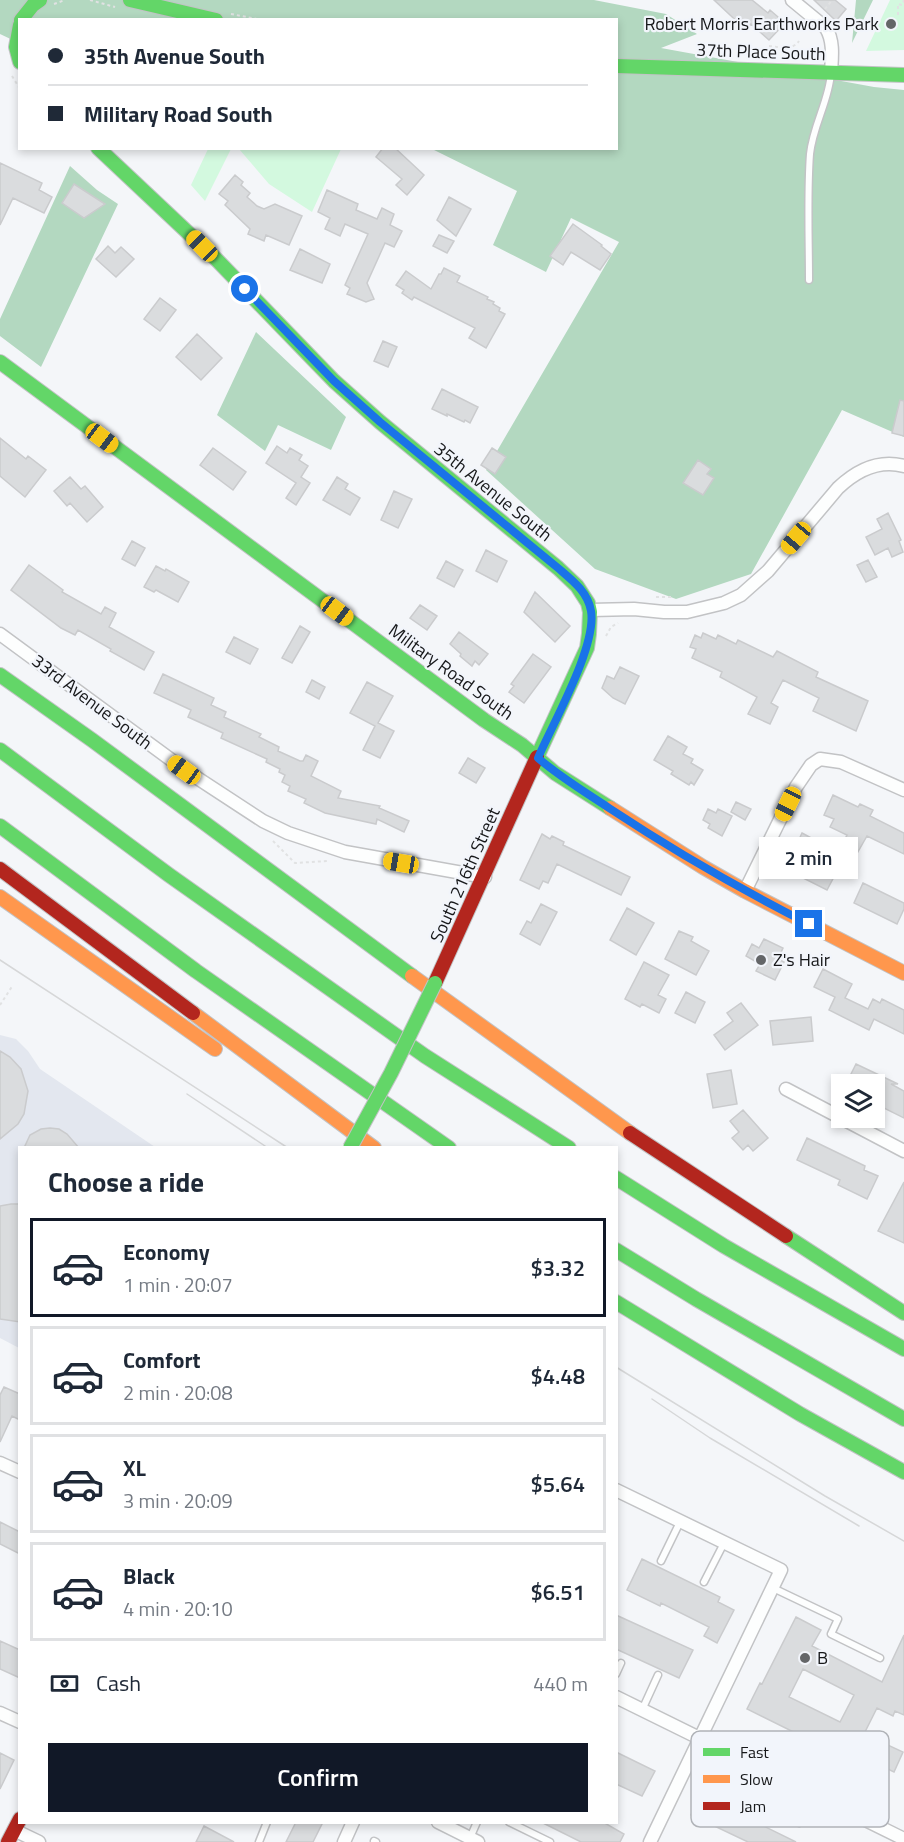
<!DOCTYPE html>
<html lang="en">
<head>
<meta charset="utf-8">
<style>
	body { margin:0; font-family:"Titillium Web",sans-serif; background:#f6f6f7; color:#1f2937; height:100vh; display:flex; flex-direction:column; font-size:22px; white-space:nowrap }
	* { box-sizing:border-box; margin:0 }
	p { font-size:20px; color:#747a83 }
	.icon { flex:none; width:33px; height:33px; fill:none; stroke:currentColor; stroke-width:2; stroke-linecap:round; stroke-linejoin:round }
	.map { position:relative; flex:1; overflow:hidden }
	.details { position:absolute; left:18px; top:1146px; width:600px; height:678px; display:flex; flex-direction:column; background:#fff; border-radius:0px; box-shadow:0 3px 9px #0003 }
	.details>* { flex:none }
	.banner { position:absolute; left:18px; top:18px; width:600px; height:132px; border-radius:0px; box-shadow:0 3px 9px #0003; display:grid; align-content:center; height:132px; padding:0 30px; background:#fff }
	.controls { position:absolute; left:831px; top:1074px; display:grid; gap:12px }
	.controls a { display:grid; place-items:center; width:54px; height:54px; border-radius:0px; background:#fff; box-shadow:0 3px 9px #0003; font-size:30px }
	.end { position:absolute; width:27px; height:27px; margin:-14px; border:8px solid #1a73e8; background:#fff; box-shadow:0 0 0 3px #fff }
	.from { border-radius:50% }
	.bubble { position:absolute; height:42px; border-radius:0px; background:#fff; box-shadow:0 3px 9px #0003; font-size:20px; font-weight:600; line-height:42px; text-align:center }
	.car { position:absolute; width:18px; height:36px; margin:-18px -9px; border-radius:8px; box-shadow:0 0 4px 2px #0007; background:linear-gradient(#f5c518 24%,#345 0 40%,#f5c518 0 76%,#345 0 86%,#f5c518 0) }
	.banner b { display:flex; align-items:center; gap:21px; height:57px; font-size:22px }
	.banner b+b { border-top:2px solid #e0e1e3 }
	.banner i { width:15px; height:15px; background:#1f2937 }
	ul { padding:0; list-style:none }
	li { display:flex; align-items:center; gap:18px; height:99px; margin:0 12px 9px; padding:0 18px; border:3px solid #e0e1e3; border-radius:0px }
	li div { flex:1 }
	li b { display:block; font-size:22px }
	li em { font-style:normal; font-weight:600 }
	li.active { border-color:#111827 }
	li>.icon { width:54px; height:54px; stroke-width:1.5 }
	h2 { padding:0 30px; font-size:27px; line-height:72px }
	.pay { display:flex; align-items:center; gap:15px; height:66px; padding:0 30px; font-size:22px }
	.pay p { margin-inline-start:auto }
	.button { display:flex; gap:12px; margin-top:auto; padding:12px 30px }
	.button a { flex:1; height:69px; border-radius:0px; background:#111827; color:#fff; font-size:24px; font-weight:600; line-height:69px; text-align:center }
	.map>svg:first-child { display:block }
	.built { fill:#e3e7ef }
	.green { fill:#d3f9df }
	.forest { fill:#b3d8c0 }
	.building { fill:#dadcde; stroke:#cacbcd; stroke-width:1.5; fill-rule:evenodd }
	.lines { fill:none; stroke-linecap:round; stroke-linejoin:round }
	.lane-casing { stroke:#c2c3c5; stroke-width:9 }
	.street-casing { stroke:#c2c3c5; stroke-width:15 }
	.fast-casing { stroke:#c2c3c5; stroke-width:16 }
	.slow-casing { stroke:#c2c3c5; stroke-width:16 }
	.jam-casing { stroke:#c2c3c5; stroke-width:16 }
	.path { stroke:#e1e2e3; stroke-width:2; stroke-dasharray:3 3; stroke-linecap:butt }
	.lane { stroke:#fdfefe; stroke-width:6 }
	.street { stroke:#fdfefe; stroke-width:12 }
	.fast { stroke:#63d668; stroke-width:14 }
	.slow { stroke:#ff974d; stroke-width:14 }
	.jam { stroke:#b3261e; stroke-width:14 }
	.tram { stroke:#d6d7d8; stroke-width:1.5 }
	.fast-bridge-casing { stroke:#c2c3c5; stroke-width:16; stroke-linecap:butt }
	.fast-bridge { stroke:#63d668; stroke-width:14 }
	.route { stroke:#1a73e8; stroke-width:8 }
	.poi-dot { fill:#646668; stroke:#f2f5fb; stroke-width:2 }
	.labels { text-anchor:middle; stroke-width:4.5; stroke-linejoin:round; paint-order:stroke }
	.poi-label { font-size:18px; fill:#17181a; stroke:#f2f5fb; text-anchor:start }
	.street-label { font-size:18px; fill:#17181a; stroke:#f2f5fb }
	.key { fill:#f2f5fb; stroke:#b0b3b8; stroke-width:1.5 }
	.key-label { font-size:16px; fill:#17181a }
</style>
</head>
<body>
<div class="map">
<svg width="904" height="1842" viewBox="0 0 904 1842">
	<rect width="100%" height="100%" fill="#f4f6f9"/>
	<path class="built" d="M0 1035 16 1039 28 1051 40 1069 155 1147 20 1148 19 1348 0 1338Z"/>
	<path class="green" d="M890 0H904V50L866 51Z
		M208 149H231L205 201 191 185Z
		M239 149H341L312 212 269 184Z"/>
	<path class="forest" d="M0 0H594L666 14 697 34 661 48 874 87 904 90V437L842 410 751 574 676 599 595 569 486 470 619 242 571 218 546 272 493 245 517 191 432 149 616 148V20H20L19 43 0 34Z
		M856 0H873L852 43Z
		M70 166 97 190 118 204 41 367 0 336V319Z
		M256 332 346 417 331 450 278 425 265 451 217 415Z"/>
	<path class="building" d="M714 0H752L768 13 770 10 785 23 769 40 751 24 746 30Z
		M814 0H835L846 9 836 21Z
		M383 148H395L424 175 407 195 396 185 402 179 376 157Z
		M0 163 42 183 39 190 52 197 44 213 13 198 0 225Z
		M235 175 243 182 241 185 250 193 247 197 257 206 264 209 275 204 302 216 289 245 266 235 264 241 248 234 250 229 225 205 228 201 219 194Z
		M74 184 105 204 84 218 62 203Z
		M327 190 358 204 356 210 377 219 382 208 394 214 390 225 402 231 394 247 385 243 367 283 374 299 366 302 347 294 350 288 345 285 368 234 345 224 340 236 325 229 330 218 318 212Z
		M449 197 471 209 456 236 437 220Z
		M573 224 602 245 601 246 611 254 600 270 571 252 563 265 550 256Z
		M439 235 454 241 447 253 433 246Z
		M108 246 115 253 121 247 134 259 116 277 96 259Z
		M300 249 330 264 322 283 290 270Z
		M444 268 460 276 457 282 488 297 487 299 494 302 493 304 500 308 499 311 505 314 486 348 469 338 475 328 414 297 412 300 402 293 404 290 396 285 406 271 431 289 439 274H441Z
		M160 298 176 310 160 331 144 319Z
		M197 334 222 358 201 380 176 357Z
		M383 341 397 347 388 367 374 361Z
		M442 389 478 407 470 423 465 420 464 422 447 414V416L432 409Z
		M900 400 904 401V436L892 433Z
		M0 438 26 459 28 456 46 470 25 497 0 476Z
		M277 446 287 453 290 448 302 455 299 460 308 466 301 477 310 483 296 505 286 498 296 483 266 463Z
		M213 448 246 472 233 490 200 465Z
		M492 448 506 457 495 474 481 465Z
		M698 460 711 469 707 474 714 478 703 495 683 483Z
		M70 477 81 489 85 486 103 507 87 522 70 503 67 506 54 491Z
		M337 477 348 484 345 489 360 498 350 515 323 500Z
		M394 491 412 499 398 528 381 520Z
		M888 513 901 540 899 541 903 552 892 557 888 548 875 555 866 537 882 529 877 519Z
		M132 541 145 548 135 566 122 559Z
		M486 550 507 561 497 582 476 571Z
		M868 560 877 577 866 582 857 565Z
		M446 561 463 570 454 587 437 578Z
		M29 565 63 590 62 592 101 614 105 607 116 613 109 627 154 652 144 670 110 651 111 649 78 630 75 635 61 628 11 590Z
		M156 566 165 571 166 569 189 582 178 602 156 590 154 592 144 587Z
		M535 592 570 626 555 642 524 612Z
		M420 605 437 616 427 630 410 618Z
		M300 626 310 632 292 663 282 658Z
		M459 632 488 654 479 665 475 661 472 666 460 656 461 654 450 644Z
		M703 633 716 639 718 635 736 644 738 640 773 657 777 651 818 672 816 677 868 701 856 731 813 711 819 698 783 680 771 703 778 707 770 724 748 714 757 697 720 677 722 672 692 658 696 649 690 647 695 635 701 638Z
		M234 637 258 649 250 664 226 652Z
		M533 654 551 667 524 703 509 692 514 686 511 684Z
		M620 667 639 676 625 704 613 698 602 688 607 676 614 679Z
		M163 674 214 698 211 705 226 712 224 717 261 734 259 737 279 747 278 751 300 761H303L306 755 318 761 311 776 341 791 338 798 380 806 379 808 409 821 404 832 377 819 376 824 325 813 304 803 306 799 288 791 290 786 282 782 285 775 279 772 280 769 266 762 267 759 221 738 223 733 188 717 191 710 154 693Z
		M312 680 325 687 319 699 306 692Z
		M367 682 393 696 378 723 394 731 380 758 363 750 375 726 350 713Z
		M668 736 687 747 683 754 693 759 691 763 703 770 694 785 691 782 689 785 671 774 673 771 654 760Z
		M468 758 485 768 476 783 459 773Z
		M833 795 858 807 860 804 873 810 870 816 904 833V854L867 836 847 871 832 864 847 835 830 827 834 819 824 815Z
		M736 802 751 809 745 820 731 812Z
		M708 809 716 813 718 809 732 816 722 836 708 828 710 824 703 820Z
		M802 833 817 841 812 853 796 846Z
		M542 834 550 839 552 836 564 842 563 845 630 877 621 895 557 864 548 883 543 881 539 889 520 880Z
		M805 855 837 871 827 890 795 874Z
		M863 883 904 903V909L897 924 854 903Z
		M541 904 557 912 540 945 520 934 527 921 531 923Z
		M627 908 654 923 636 955 610 940Z
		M679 931 693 937 691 941 709 951 696 975 665 959Z
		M764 939 783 948 778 959 784 962 775 980 756 971 760 964 746 956 752 944 759 948Z
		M644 962 669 975 658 995 666 999 659 1013 642 1004 640 1007 625 999Z
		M823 969 852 984 845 998 868 1009 873 999 880 1003 882 999 904 1010V1034L874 1019 869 1030 829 1010 835 997 814 987Z
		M686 992 705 1002 695 1023 675 1013Z
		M741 1003 758 1025 725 1050 714 1035 733 1021 727 1013Z
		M811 1017 813 1041 773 1045 770 1021Z
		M0 1051 10 1057 21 1069 28 1091 24 1114 18 1124 0 1139Z
		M856 1064 898 1084H891L904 1091V1118L876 1104 874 1107V1084H846Z
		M731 1070 737 1104 713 1108 707 1074Z
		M743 1110 768 1138 753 1151 748 1145 743 1150 732 1138 739 1132 730 1121Z
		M50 1128 59 1129 67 1134 79 1148H24L30 1135 41 1129Z
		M807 1138 865 1166 864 1170 878 1176 867 1199 838 1185 840 1180 797 1160Z
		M904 1182V1243L878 1231Z
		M11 1204H20V1322L0 1319V1206Z
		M4 1387 20 1394V1420L12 1416 0 1442V1395Z
		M0 1522 20 1532V1554L0 1544Z
		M642 1559 720 1597 718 1602 734 1610 717 1643 704 1636 709 1627 661 1603 660 1606 627 1590Z
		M616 1615 693 1650 679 1678 616 1649Z
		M796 1617 821 1630 812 1646 882 1682 904 1635V1715L895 1711 893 1716 877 1708 864 1734 903 1752 894 1772 848 1750 844 1757 747 1709 760 1683 762 1684ZM803 1669 854 1695 840 1722 789 1697Z
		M0 1641 20 1650V1678L0 1669Z
		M616 1752 655 1771 642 1796 616 1784Z
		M0 1753 14 1760 0 1789Z
		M714 1792 734 1801 729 1809 796 1842H748L691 1815 700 1796 710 1801Z
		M296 1822H323L313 1842H286Z
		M541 1822H603L624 1834 620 1842H581Z
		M204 1826 234 1842H196Z"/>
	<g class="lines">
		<defs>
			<path id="lane" d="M809 280C809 238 807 195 810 154 813 125 829 101 831 73
				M661 1561 680 1522
				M704 1582 724 1543
				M773 1588 838 1619 831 1634 880 1658
				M616 1674 621 1663
				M642 1710 658 1675
				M742 1758 750 1742 758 1740 824 1774V1780L814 1794 799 1823 759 1805 774 1775
				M786 1780 796 1759
				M855 1814 876 1771
				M509 1822 550 1842
				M470 1838 477 1822
				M374 1841 376 1842
				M259 1842 267 1822"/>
			<path id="street" d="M792 0 826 28C834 41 832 57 831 72
				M591 610 634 609 664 612H687L724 603 741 595 768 571 838 488C856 471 878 459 904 466
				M0 634 185 770 263 821 288 833 345 852 485 877
				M745 891 796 787 811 765 820 759 841 762 904 790
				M786 1089 904 1151
				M0 1463 20 1472
				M616 1490 781 1570 650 1842
				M616 1697 904 1839
				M0 1713 20 1722
				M438 1822 478 1842
				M14 1830 39 1842
				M344 1842 353 1822"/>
			<path id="fast" d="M130 0 216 20
				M21 20 33 5 40 0
				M20 25 16 47 20 62
				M616 66 904 75
				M98 148 215 258 334 381 380 422 558 568 577 586 588 603 590 612 589 634 587 648 537 757
				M0 362 484 720 522 745 555 773 610 808
				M0 675 92 740 412 976
				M0 750 169 875 425 1056 569 1148
				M0 826 196 971 449 1148
				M616 1178 724 1246 904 1349
				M786 1236 904 1313
				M616 1250 696 1299 904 1419
				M616 1302 800 1414 904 1472"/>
			<path id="slow" d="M610 808 703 867 745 891 904 973
				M0 897 215 1049
				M412 976 630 1133
				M193 1013 374 1148"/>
			<path id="jam" d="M0 869 193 1013
				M435 983 537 757
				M630 1133 786 1236
				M8 1842 20 1819"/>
		</defs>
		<use href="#lane" class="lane-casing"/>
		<use href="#street" class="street-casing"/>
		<use href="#fast" class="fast-casing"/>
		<use href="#slow" class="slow-casing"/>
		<use href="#jam" class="jam-casing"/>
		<path class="path" d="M90 0 115 7
			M54 4 65 0
			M825 9 832 0
			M231 14 262 20
			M898 15V4L902 5 904 0
			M769 46C780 47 792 51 799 41
			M12 76 20 89
			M656 597H671
			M606 636 611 627 618 623
			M273 841 295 863 327 861
			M0 1005 13 985"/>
		<use href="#lane" class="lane"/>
		<use href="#street" class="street"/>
		<use href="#fast" class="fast"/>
		<use href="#slow" class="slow"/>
		<use href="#jam" class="jam"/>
		<path class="tram" d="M0 960 288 1148
			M187 1094 268 1148
			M616 1367 825 1496 904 1541
			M652 1399 710 1438 859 1526"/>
		<defs>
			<path id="fast-bridge" d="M350 1148 391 1073 435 983"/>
		</defs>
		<use href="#fast-bridge" class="fast-bridge-casing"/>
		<use href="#fast-bridge" class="fast-bridge"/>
	</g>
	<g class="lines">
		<path class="route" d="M245 289 334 381 380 422 558 568C572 580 588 592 591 611 597 646 553 723 538 758 560 777 585 792 609 808 674 851 740 889 809 924"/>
	</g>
	<g class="poi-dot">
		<circle cx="891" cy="24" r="6"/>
		<circle cx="761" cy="960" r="6"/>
		<circle cx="805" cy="1658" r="6"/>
	</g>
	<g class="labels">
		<g class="poi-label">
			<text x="879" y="30" text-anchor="end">Robert Morris Earthworks Park</text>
			<text x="773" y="966">Z's Hair</text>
			<text x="817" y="1664">B</text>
		</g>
		<g class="street-label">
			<text transform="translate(761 52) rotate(2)" y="6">37th Place South</text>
			<text transform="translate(493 492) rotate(39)" y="6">35th Avenue South</text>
			<text transform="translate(451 672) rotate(36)" y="6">Military Road South</text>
			<text transform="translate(92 702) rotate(37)" y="6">33rd Avenue South</text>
			<text transform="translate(465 875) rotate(-66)" y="6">South 216th Street</text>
		</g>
	</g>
	<rect x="691" y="1731" width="198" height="96" rx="9" class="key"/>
	<rect x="703" y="1748" width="27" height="8" fill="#63d668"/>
	<rect x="703" y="1775" width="27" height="8" fill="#ff974d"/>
	<rect x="703" y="1802" width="27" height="8" fill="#b3261e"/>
	<g class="key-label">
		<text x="740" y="1758">Fast</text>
		<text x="740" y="1785">Slow</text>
		<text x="740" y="1812">Jam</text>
	</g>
</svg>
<div class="controls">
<a><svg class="icon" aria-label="layers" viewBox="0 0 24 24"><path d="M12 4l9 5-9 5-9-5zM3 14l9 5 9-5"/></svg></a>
</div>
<i class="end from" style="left:245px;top:289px"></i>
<i class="end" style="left:809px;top:924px"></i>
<div class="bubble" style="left:759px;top:837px;width:99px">2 min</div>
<i class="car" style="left:202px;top:246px;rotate:315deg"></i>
<i class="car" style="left:102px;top:438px;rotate:127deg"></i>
<i class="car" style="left:796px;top:538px;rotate:220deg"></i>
<i class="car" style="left:337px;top:611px;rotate:127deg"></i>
<i class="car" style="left:184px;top:770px;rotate:306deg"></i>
<i class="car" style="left:788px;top:804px;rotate:206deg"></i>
<i class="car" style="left:401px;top:863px;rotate:280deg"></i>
<div class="banner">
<b><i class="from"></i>35th Avenue South</b>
<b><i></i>Military Road South</b>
</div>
<section class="details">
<h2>Choose a ride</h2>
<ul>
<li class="active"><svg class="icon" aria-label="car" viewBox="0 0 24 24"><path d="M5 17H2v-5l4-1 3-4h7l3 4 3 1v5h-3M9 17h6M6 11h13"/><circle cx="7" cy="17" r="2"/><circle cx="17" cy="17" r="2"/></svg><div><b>Economy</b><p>1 min · 20:07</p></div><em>$3.32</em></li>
<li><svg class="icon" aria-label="car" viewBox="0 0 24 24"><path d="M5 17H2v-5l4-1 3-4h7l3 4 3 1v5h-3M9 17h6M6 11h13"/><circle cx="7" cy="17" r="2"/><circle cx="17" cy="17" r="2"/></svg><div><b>Comfort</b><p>2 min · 20:08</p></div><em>$4.48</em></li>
<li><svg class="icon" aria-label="car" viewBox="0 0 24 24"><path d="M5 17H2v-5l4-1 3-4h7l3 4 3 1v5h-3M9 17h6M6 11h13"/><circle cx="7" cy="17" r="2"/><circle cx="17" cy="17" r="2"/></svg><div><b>XL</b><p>3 min · 20:09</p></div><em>$5.64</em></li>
<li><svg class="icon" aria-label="car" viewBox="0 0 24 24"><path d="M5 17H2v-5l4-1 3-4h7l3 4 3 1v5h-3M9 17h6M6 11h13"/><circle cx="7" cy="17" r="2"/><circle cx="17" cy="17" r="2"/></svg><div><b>Black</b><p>4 min · 20:10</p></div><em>$6.51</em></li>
</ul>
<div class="pay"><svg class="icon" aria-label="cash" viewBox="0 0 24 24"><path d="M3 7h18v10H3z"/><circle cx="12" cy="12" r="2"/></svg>Cash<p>440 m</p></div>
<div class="button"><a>Confirm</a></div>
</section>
</div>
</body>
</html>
